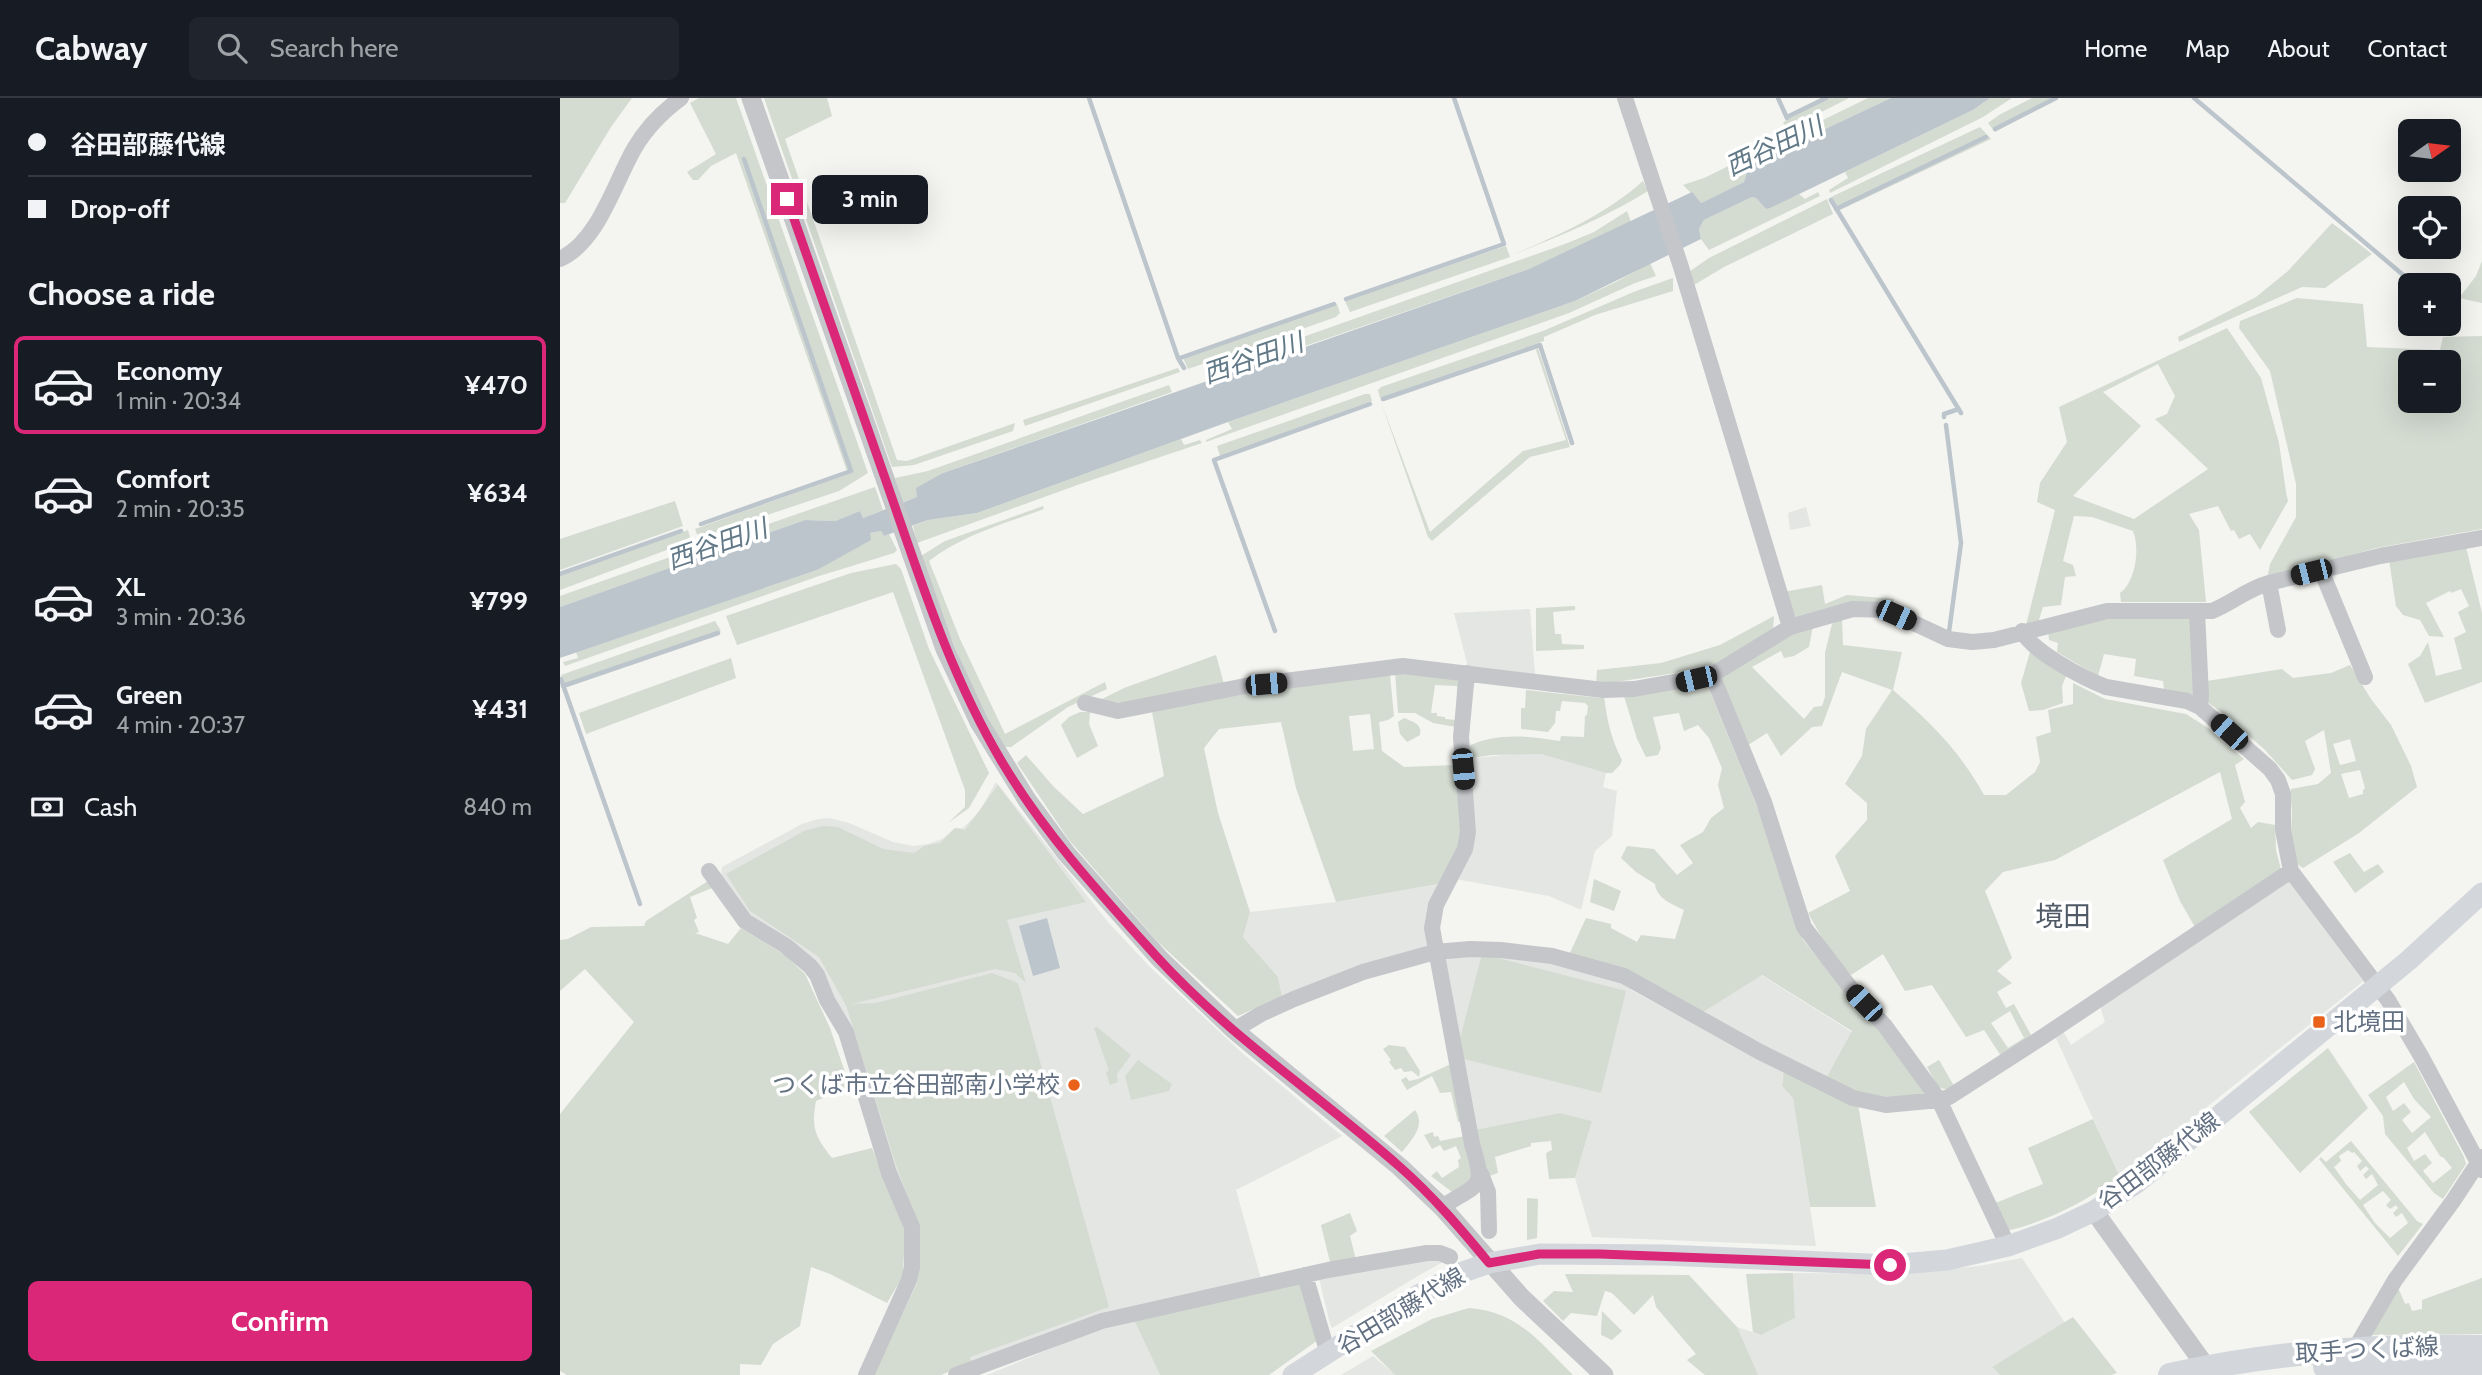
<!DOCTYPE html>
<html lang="en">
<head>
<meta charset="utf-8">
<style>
	body { margin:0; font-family:Cabin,"Noto Sans JP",sans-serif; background:#20242c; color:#f1f3f6; height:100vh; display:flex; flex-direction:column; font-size:26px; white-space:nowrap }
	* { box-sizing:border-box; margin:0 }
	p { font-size:23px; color:#9ea1a6 }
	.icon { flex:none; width:38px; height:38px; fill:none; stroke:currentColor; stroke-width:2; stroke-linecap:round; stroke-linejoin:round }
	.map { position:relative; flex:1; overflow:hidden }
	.sheet { display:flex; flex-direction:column; background:#171b24; width:560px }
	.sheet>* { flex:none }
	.banner { display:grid; align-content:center; height:154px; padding:0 28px; background:#171b24 }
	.needle { width:46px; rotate:76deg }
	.tools { position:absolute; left:1838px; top:21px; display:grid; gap:14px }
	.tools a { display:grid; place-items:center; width:63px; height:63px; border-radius:10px; background:#171b24; box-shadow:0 7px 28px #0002; font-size:35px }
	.end { position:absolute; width:32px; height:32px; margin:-16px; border:9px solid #db2777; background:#fff; box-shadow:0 0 0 4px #fff }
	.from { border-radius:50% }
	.bubble { position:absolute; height:49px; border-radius:10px; background:#171b24; box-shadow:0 7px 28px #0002; font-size:23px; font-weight:700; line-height:49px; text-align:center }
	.car { position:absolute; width:21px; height:42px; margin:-21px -10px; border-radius:9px; box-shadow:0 0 5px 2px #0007; background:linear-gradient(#222 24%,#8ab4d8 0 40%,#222 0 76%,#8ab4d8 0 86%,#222 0) }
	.banner b { display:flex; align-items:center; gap:24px; height:66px; font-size:26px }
	.banner b+b { border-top:2px solid #363941 }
	.banner i { width:18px; height:18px; background:#f1f3f6 }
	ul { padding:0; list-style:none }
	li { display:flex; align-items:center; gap:21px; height:98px; margin:0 14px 10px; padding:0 14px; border:4px solid transparent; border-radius:10px }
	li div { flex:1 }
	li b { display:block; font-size:26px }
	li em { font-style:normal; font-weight:700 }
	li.active { border-color:#db2777 }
	li>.icon { width:63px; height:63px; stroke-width:1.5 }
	h2 { padding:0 28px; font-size:32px; line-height:84px }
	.pay { display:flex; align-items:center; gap:18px; height:77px; padding:0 28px; font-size:26px }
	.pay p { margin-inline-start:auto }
	.button { display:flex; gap:14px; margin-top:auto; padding:14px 28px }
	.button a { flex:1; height:80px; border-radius:10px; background:#db2777; color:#fff; font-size:28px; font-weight:700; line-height:80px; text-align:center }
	header { display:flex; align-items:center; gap:42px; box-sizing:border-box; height:98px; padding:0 35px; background:#171b24; border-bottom:2px solid #363941 }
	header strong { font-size:33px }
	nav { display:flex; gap:38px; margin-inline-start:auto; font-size:24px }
	.search { width:490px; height:63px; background:#20242c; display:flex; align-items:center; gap:18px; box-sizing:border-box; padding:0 24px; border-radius:10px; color:#9ea1a6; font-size:26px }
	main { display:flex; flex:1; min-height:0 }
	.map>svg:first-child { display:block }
	.built { fill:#e4e6e3 }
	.green { fill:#d4dbd1; fill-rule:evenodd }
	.water { fill:#bcc5cc }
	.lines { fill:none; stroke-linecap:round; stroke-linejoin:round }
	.stream { stroke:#bcc5cc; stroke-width:4.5 }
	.minor { stroke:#c4c6ca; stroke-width:16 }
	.tertiary { stroke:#c4c6ca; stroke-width:19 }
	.secondary { stroke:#d3d7dc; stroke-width:21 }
	.primary { stroke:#d3d7dc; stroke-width:24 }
	.route { stroke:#db2777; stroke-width:9 }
	.poi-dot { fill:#ea621a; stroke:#fff; stroke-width:2.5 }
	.labels { text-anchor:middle; stroke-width:7; stroke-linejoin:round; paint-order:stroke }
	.poi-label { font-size:24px; fill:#627082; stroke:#fff; text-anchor:start }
	.street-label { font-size:24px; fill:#627082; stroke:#fff }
	.water-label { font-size:26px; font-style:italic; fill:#627987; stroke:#fff }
	.quarter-label { font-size:28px; fill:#505a67; stroke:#fff }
</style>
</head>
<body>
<header>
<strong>Cabway</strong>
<div class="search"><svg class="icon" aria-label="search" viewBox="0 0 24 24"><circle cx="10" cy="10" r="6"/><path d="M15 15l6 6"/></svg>Search here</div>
<nav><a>Home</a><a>Map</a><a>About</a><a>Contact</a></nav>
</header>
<main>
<section class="sheet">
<div class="banner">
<b><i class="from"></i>谷田部藤代線</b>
<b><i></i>Drop-off</b>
</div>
<h2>Choose a ride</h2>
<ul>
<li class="active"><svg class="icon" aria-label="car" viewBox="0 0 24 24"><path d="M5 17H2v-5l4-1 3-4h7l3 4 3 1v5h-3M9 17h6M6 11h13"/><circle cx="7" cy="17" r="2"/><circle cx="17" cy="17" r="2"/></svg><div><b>Economy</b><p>1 min · 20:34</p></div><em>¥470</em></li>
<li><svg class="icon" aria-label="car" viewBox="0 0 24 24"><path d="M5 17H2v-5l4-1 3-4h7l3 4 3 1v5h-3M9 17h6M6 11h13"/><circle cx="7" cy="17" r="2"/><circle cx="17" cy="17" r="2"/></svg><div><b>Comfort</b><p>2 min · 20:35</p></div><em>¥634</em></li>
<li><svg class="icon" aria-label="car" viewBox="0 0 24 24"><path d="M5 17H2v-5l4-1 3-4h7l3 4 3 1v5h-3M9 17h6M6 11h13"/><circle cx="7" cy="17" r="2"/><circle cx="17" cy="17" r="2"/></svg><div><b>XL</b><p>3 min · 20:36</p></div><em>¥799</em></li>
<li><svg class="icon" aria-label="car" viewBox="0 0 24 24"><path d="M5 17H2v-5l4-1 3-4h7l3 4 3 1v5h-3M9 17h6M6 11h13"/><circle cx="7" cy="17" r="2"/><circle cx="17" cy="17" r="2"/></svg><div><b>Green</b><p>4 min · 20:37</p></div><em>¥431</em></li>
</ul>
<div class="pay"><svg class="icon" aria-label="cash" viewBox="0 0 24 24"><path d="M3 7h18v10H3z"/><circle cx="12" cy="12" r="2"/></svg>Cash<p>840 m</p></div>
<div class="button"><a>Confirm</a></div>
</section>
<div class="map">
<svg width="1922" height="1277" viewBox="0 0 1922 1277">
	<rect width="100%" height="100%" fill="#f4f4f0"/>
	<path class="built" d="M1246 409 1251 428 1230 432 1228 415Z
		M970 511 975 577 908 569 894 515Z
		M964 655 981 656 1046 675 1043 689 1057 693 1052 738 1035 753 1021 812 989 798 895 781 907 661Z
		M436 684 548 824 589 868 680 953 782 1038 676 1092 701 1181 415 1262 381 1277H313L356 1183 332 1068 275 903 189 818 161 778 162 769 242 726 258 721 270 720 289 725 333 744 354 748 368 746 382 741 395 730H403L419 714Z
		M1725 783H1731L1806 881 1560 1079 1495 938 1503 933 1511 947 1545 924 1540 908Z
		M878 786 869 811 867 848 722 898 718 879 683 839 690 814 776 804Z
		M884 855 991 862 1069 886 1071 892 1223 974 1222 988 1233 1000 1256 1148 1032 1139 1015 1080 1032 1023 1000 1015 914 1032Z
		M1201 877 1292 934 1265 982 1140 916Z
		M880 1160 883 1162 881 1165 856 1179 772 1230 770 1226 759 1180Z
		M1462 1160 1505 1225 1432 1269 1440 1277H1145L1127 1262 1177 1229 1201 1237 1235 1220 1233 1175 1339 1176 1419 1168Z
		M574 1222 600 1277H427L521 1238Z
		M813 1258 835 1277H781Z"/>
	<path class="green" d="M0 0H72L51 29 5 105H0Z
		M139 0H176L308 375 279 393 141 439 137 436 135 431 288 376 176 55 151 68 138 82H133L127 74 156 56 130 5Z
		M204 0H267L272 18 225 41 337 362 347 363 455 325 453 333 354 367 332 369Z
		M1266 0H1289L1228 31 1223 25 1230 18Z
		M1308 0H1331L1189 67 1184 84 1141 105 1123 87 1144 80Z
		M1430 0H1452L1423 19 1270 95 1269 92 1288 80 1285 74 1413 12Z
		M1472 0H1498L1435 34 1428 25 1439 17Z
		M1420 29 1431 41 1280 112 1271 99Z
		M1083 83 1088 93C1044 120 1000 138 952 157 999 137 1045 117 1083 83Z
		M1258 94 1260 98 1149 152 1141 141 1139 131 1144 122 1192 99 1196 100 1206 111 1239 96 1245 101Z
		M1267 101 1273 116 1164 169 1134 187 1129 174 1149 160Z
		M1067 113 1071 124 969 171 655 279 653 271 1005 146 1034 134Z
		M1772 125 1812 156 1765 190 1742 189 1619 244 1618 239 1696 199 1728 173Z
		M946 148 950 159 790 214 785 203Z
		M1922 163V205L1899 200 1916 178Z
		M1090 165 1096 178 1075 185 1009 215 646 344V342L672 331 668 324 1015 203 1056 184Z
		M1113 180V193L1035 217 984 239V243L820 300 818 292 821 289 983 233 1076 193Z
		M1737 200 1803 206 1807 249 1880 252 1883 239 1922 238V431L1816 450 1707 481 1710 466 1736 419V386L1710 273 1679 230 1680 223ZM1850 264H1888V303H1850Z
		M777 206 780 215 776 219 628 271 623 260Z
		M1667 230 1701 280 1719 345 1726 394 1728 403 1700 452 1690 436 1679 441 1674 432 1671 433 1658 408 1629 416 1639 432 1646 504H1561L1560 495C1576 484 1580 450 1573 433L1532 419 1514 418 1503 463 1513 467 1516 478 1505 479 1501 507 1483 509 1478 525 1466 527 1495 412 1477 404 1480 385 1507 344 1499 309ZM1598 266 1615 298 1607 316 1595 321 1648 371 1574 421 1513 398 1581 328 1543 294Z
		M978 250 1010 349 970 359 872 443 868 439 821 304 870 434 963 353 1006 342 976 252Z
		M618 270 620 274 465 328 463 322Z
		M609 287 612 294 383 375 358 399 343 404 335 380 368 373Z
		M805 296H810L812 303 660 358 657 348Z
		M621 341 624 347 640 342 642 345 523 385 357 445 353 428 368 422 417 415Z
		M315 389 323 412 303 420 300 413 275 423 245 422 165 451 161 445 137 453 136 451Z
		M115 403 123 428 0 472V441Z
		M483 408 484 411C446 425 402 437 369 463L400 541 445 636 545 584 547 591 508 609 451 649H444C408 588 384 525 361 458L385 443Z
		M128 432 130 439 128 444 0 492V478Z
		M321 433 324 438 329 436 337 452 334 455 256 479 5 568 3 564 18 560 16 554 257 472 310 435Z
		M1906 449 1922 515V584L1865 605 1848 566 1860 558 1868 544 1876 578 1902 571 1894 540 1906 534 1898 514 1909 508 1901 491 1891 495 1890 493 1866 505 1884 539 1869 538 1860 522 1843 517 1836 508 1829 462Z
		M130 452 131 456 113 462 116 468 0 509V498Z
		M336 466 341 471 369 551 429 675 409 710 388 725 405 709V692L333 494 177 547 166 518 291 475Z
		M1262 487 1265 506 1287 497 1334 501V511L1236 520 1223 494Z
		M1015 508V512L993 514 995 536H1001L1002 546 1024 547V551L976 553V510Z
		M1214 518 1213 533 1158 566 1122 574 1036 587 1037 572 1101 565 1160 547Z
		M1282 519 1283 547 1342 554 1333 592C1371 625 1399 652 1424 697H1446L1475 674 1480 664 1476 639 1491 634 1488 612 1513 606V585L1545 601 1626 616 1648 630 1684 661 1675 667 1685 704 1680 710 1691 730 1698 724 1715 727 1716 752 1721 772 1635 829 1620 803 1603 762 1672 721 1660 674 1495 762 1443 774 1425 793 1452 860 1437 873 1452 885 1437 894 1446 910 1454 906 1471 937 1441 958 1424 932 1406 939 1372 887 1345 893 1323 856 1291 877 1270 854 1248 815 1290 793 1275 758 1307 722V705L1285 686 1302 658 1306 631 1332 592 1282 574 1262 628 1252 629 1221 658 1207 635 1188 647 1159 579 1231 535 1253 528 1249 549 1234 558 1224 560 1221 553 1192 569 1244 621 1254 609 1262 608 1265 599V555L1272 526ZM1450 913 1464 940 1448 950 1431 925Z
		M1549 520 1633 521 1635 597 1604 591 1603 583 1574 578 1576 561 1544 556 1538 578 1497 554 1498 545 1489 542 1488 532Z
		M155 523 161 533 4 586 1 577Z
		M1470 554 1507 576 1502 588 1503 605 1483 612 1469 613 1461 585Z
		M656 557 664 586 563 605 538 603 564 590Z
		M171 560 176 580 26 636 19 615Z
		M1790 567 1811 601 1831 627 1851 668 1857 689 1799 735 1743 770C1725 760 1732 732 1732 715 1732 707 1730 699 1731 691L1758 686 1771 675 1764 632 1745 643 1755 671 1752 677 1732 682 1705 652 1668 619 1647 604V583L1722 571 1733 580 1771 575ZM1790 641 1796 663 1780 667 1773 646ZM1800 672 1805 690 1803 692V696L1789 700 1781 676Z
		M835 574 900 582 896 629 873 625 855 615H838ZM875 587 897 588 896 622 885 621V619L877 618V615H871Z
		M830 577 834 618 828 622 819 624 822 653 844 669 895 667 902 731 901 743 878 786 776 804 736 690 721 624 659 631 644 650 658 715 690 814 683 839 718 879 722 898 678 918 598 844 509 742 457 665 466 657 494 689 523 716 604 678 592 614 684 594ZM810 616 814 651 793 653 789 618Z
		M1146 584 1225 777 1243 842 1333 950 1365 996 1313 1001 1265 982 1292 933 1202 877 1140 916 1009 857 1026 820 1051 826V830L1077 844 1081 837 1115 841 1124 812C1112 806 1097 801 1095 786L1076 774 1061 760 1067 748 1094 751 1117 777 1133 765 1120 747 1143 734 1151 720 1164 710 1158 687 1162 670 1149 640 1138 627 1124 633 1119 615 1093 619 1101 650 1098 657 1086 659 1077 641 1064 598Z
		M966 592 1040 600 1044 598C1047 622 1051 641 1062 662L1060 667 1052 675H1046L981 656 931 657 907 661V649C935 634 969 638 1000 643L1001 638 1024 639 1025 618 1027 617 1028 608 1025 605 1002 603 1000 613H996L995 625 988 634 961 631V610H965Z
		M520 614H530L529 626 538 648 517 660 501 627 509 619Z
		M844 620C853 624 862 625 860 637L847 644 840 636 838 624Z
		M438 687 526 804 447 822 466 885 455 875 435 871 292 906 316 905 432 875 458 885 549 1209 410 1259 411 1264 381 1277H313L357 1186 360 1132 336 1067 286 907 259 859 190 813 166 776 244 733 263 728 278 729 323 751 354 755 364 748 380 745 395 730 405 732Z
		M1790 755 1804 774 1818 766 1824 774 1795 795 1773 764Z
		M1034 781 1061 793 1054 813 1030 804Z
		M148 783 152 790 130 799 137 820 134 822 139 834 135 835 168 846 181 830 225 857 245 876 270 930 290 989 256 1003C251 1030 255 1039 272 1060L312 1050 345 1133 343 1178 327 1205 270 1176 251 1169 240 1228 213 1246 201 1267 180 1266V1277H7L0 1273V1016L74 924 25 871 0 893V842L8 841 31 829 84 828 86 823Z
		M922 856 1066 893 1041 995 904 961 900 941Z
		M537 929 571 957 557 976 558 984 550 987 546 974 549 973 534 930Z
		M829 947 845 949 860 973 859 979 852 973 844 974 841 970 835 972 829 964 831 962 823 951Z
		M1768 950 1808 1010 1740 1075 1689 1014Z
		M578 962 612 986 609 993 571 1002 565 978Z
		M1379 962 1394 988 1388 992 1378 989 1367 969Z
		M1854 964 1904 1059 1906 1066 1883 1101 1874 1095 1825 1036 1823 1018 1808 997ZM1844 984 1854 1001 1871 1019 1852 1035 1842 1022 1851 1014 1844 1005 1833 1013 1826 999ZM1865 1034 1880 1058 1884 1060 1892 1070 1873 1085 1863 1073 1872 1065 1865 1056 1854 1063 1847 1050Z
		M891 966 902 1023 898 1024 891 994 880 995 872 978 847 992 841 982 846 979 849 983 858 981Z
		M1224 970 1298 1007 1316 1109H1250L1233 1000 1222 988Z
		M855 1012C866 1027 852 1042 842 1054L824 1038Z
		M1000 1015 1032 1023 1015 1080 989 1081 986 1055 992 1052 991 1043 971 1045V1048L935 1059 938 1075 927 1079 914 1032Z
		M1533 1021 1560 1079C1524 1104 1489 1123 1446 1133L1433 1106 1483 1086 1468 1050Z
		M873 1034 874 1039 878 1038 880 1043 905 1038 917 1081 896 1097 871 1078 877 1073 882 1080 899 1069 898 1062 901 1060 896 1048 884 1053 880 1047 872 1051 864 1037Z
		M1791 1043 1857 1123 1863 1126 1838 1158 1759 1061 1761 1059 1766 1064ZM1788 1052 1792 1055 1794 1054 1802 1063 1797 1068 1800 1073 1806 1068 1809 1071 1803 1077 1806 1081 1812 1076 1818 1087 1800 1102 1786 1086 1774 1069 1781 1063 1779 1058ZM1823 1093 1831 1102 1826 1107 1830 1111 1836 1107 1838 1110 1833 1115 1836 1119 1842 1115 1848 1125 1830 1140 1815 1125 1803 1107Z
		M967 1100 978 1101 977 1140 967 1142Z
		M790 1115 797 1133 790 1138 796 1162 770 1164 761 1127Z
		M1233 1175 1235 1220 1201 1237 1193 1234 1186 1176Z
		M1005 1176 1129 1177 1177 1229 1198 1277H1145L1127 1262 1136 1256 1096 1209 1093 1197 1074 1217 1052 1195 1045 1193 1037 1218 1011 1215 1003 1223 983 1203 994 1193 1013 1194Z
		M1922 1180V1236L1809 1237 1837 1187 1845 1206 1849 1205 1852 1213 1862 1211V1202Z
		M740 1184 758 1242 709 1277H600L574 1222Z
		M909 1210C959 1214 979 1244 1013 1277H835L811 1253 872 1221Z
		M1042 1213 1062 1233 1052 1242 1041 1237Z
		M1513 1219 1557 1275 1551 1277H1440L1432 1269Z"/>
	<path class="water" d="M1331 0H1430L1413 12 1210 110 1206 111 1196 100 1192 99 1144 122 1139 131 1141 141 1015 203 668 324 417 415 368 422 324 438 321 433 310 435 311 442 257 472 0 560V509L245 422 275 423 300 413 303 420 357 399 356 390 383 375 969 171 1132 94 1141 105 1184 84 1189 67Z
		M487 820 500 870 473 878 459 828Z"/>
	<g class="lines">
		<path class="stream" d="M529 0 618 260 624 270
			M1218 0 1227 20
			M1634 0 1855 187
			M1227 19 1266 0
			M1435 31 1496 0
			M1271 102 1401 315
			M1276 111 1426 39
			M786 201 944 146 894 0
			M620 260 774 206
			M823 301 980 247 1012 345
			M1384 319V316L1399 311
			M1386 327 1401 445 1389 534
			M141 426 291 373 184 61
			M0 476 121 433
			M715 533 654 362 810 306
			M1 581 80 806
			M3 588 158 535"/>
		<path class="minor" d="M1065 0 1121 169 1230 529
			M0 161C38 144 54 86 74 51 86 30 102 14 121 0
			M1761 472 1805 579
			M1709 485 1718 532
			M1637 514 1641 598 1640 609
			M1462 533C1473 554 1523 580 1546 589L1627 603 1640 609 1710 671 1718 682 1723 696V732L1731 773 1828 902 1861 958 1922 1072
			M1152 577 1204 704 1244 829 1293 893 1325 928 1379 1002 1448 1148
			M525 605 558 613 685 588 843 568 1043 592 1074 591 1152 577 1230 529 1293 511 1326 512 1388 541 1412 544 1434 542 1547 513H1652C1672 505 1687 491 1709 485L1820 458 1922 440
			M149 773 185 823 226 848 250 868 257 877 267 902 286 934 329 1075 352 1129V1169L349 1182 306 1277
			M674 932 701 916 734 901 803 874 875 854 910 851 941 852 992 858 1064 878 1200 954 1293 1000 1326 1007 1379 1002 1389 999 1484 938 1731 773
			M921 1076 928 1094 929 1133
			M882 1109C920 1084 926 1092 912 1046L872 830 876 807 905 751 908 734 901 639 907 575
			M745 1177 768 1256
			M1798 1249 1800 1242 1835 1182 1893 1103 1922 1059
			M396 1277 542 1223 768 1172 867 1155H880L890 1159"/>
		<path class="tertiary" d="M191 0 385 551 419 624 467 702 506 755 600 861 674 932 840 1069 882 1109 962 1200 1044 1277
			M1534 1113 1652 1277"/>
		<path class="secondary" d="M733 1277 860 1196 903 1174 929 1165 980 1156 1105 1157 1330 1167 1387 1162 1448 1148 1498 1130 1534 1113 1578 1084 1849 862 1922 795"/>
		<path class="primary" d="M1765 1269 1866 1265 1922 1266
			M1610 1277C1714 1254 1815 1246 1922 1249"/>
	</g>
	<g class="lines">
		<path class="route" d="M227 101C260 194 293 287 325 380 359 477 389 575 442 664 484 735 542 798 597 859 669 938 760 998 840 1069 873 1098 901 1131 929 1165L979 1156H1040L1330 1167"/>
	</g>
	<g class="poi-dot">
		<rect x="1752" y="917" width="14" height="14" rx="3.5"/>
		<circle cx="514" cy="987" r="7"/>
	</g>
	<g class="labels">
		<g class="poi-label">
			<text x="1773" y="932">北境田</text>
			<text x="500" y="995" text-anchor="end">つくば市立谷田部南小学校</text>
		</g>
		<g class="street-label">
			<text transform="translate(1599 1063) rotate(-37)" y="8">谷田部藤代線</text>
			<text transform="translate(841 1213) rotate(-31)" y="8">谷田部藤代線</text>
			<text transform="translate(1807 1252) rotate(-3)" y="8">取手つくば線</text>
		</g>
		<g class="water-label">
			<text transform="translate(1214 48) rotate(-25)" y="9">西谷田川</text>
			<text transform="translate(693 260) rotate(-19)" y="9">西谷田川</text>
			<text transform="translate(157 446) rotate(-19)" y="9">西谷田川</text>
		</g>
		<g class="quarter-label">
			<text x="1503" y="828">境田</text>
		</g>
	</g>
</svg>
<div class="tools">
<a><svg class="needle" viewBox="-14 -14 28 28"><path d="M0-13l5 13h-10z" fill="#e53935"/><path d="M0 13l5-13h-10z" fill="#9ea1a6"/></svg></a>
<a><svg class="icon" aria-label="locate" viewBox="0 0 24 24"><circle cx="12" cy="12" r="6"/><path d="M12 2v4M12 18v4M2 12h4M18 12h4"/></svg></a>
<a>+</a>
<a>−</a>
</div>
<i class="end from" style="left:1330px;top:1167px"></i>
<i class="end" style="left:227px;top:101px"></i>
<div class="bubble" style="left:252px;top:77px;width:116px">3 min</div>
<i class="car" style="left:1751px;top:474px;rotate:256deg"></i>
<i class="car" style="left:1336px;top:517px;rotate:114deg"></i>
<i class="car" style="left:1136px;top:581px;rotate:257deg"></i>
<i class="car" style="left:706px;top:586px;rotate:85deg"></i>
<i class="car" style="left:1669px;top:634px;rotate:312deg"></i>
<i class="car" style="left:903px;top:671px;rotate:175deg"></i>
<i class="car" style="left:1304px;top:905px;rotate:316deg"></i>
</div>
</main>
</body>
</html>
